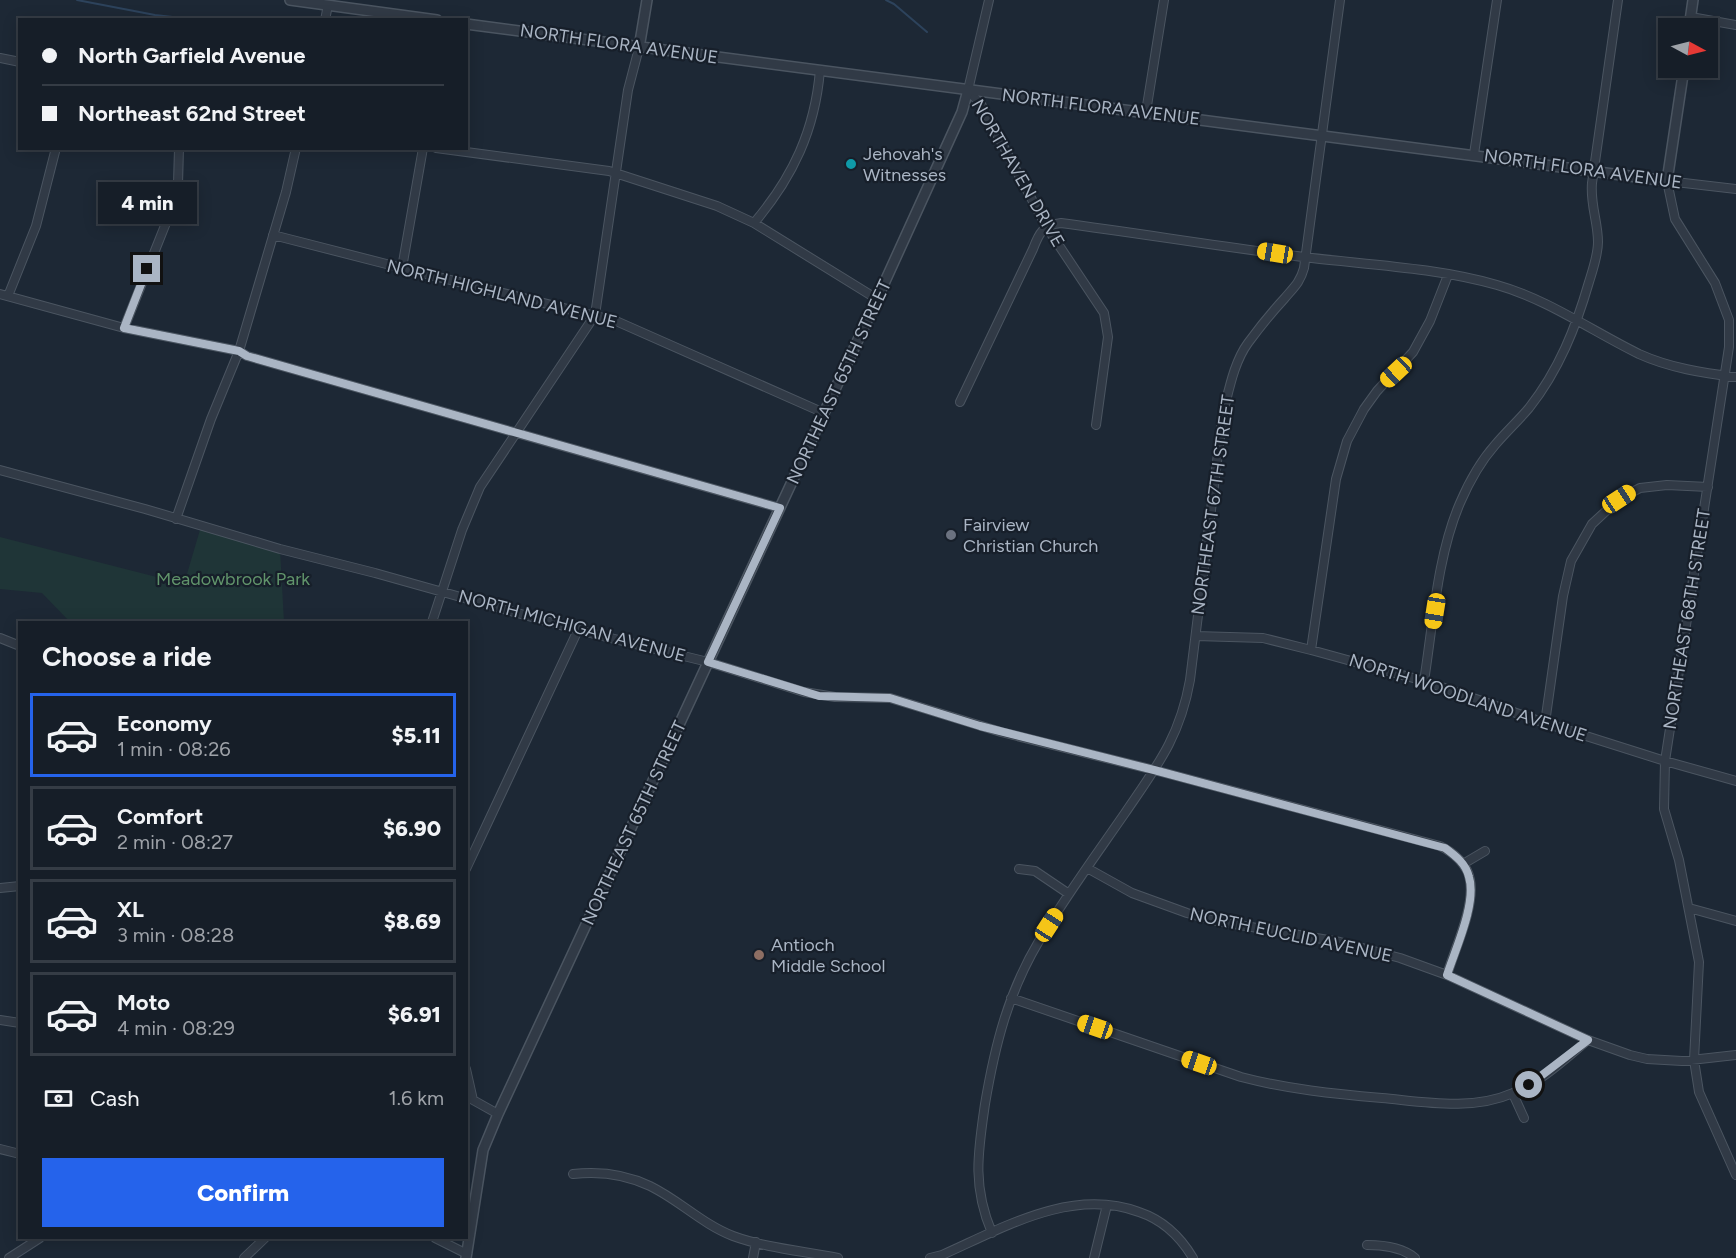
<!DOCTYPE html>
<html lang="en">
<head>
<meta charset="utf-8">
<style>
	body { margin:0; font-family:Figtree,sans-serif; background:#232b34; color:#f1f3f6; height:100vh; display:flex; flex-direction:column; font-size:22px; white-space:nowrap }
	* { box-sizing:border-box; margin:0 }
	p { font-size:20px; color:#9ea2a8 }
	.icon { flex:none; width:33px; height:33px; fill:none; stroke:currentColor; stroke-width:2; stroke-linecap:round; stroke-linejoin:round }
	.map { position:relative; flex:1; overflow:hidden }
	.side { position:absolute; left:18px; top:621px; width:450px; height:618px; display:flex; flex-direction:column; background:#161e28; border-radius:0px; box-shadow:0 3px 15px #0003,0 0 0 2px #353c45 }
	.side>* { flex:none }
	.guide { position:absolute; left:18px; top:18px; width:450px; height:132px; border-radius:0px; box-shadow:0 3px 15px #0003,0 0 0 2px #353c45; display:grid; align-content:center; height:132px; padding:0 24px; background:#161e28 }
	.needle { width:39px; rotate:97deg }
	.buttons { position:absolute; left:1658px; top:18px; display:grid; gap:12px }
	.buttons a { display:grid; place-items:center; width:60px; height:60px; border-radius:0px; background:#161e28; box-shadow:0 3px 15px #0003,0 0 0 2px #353c45; font-size:30px }
	.end { position:absolute; width:27px; height:27px; margin:-14px; border:8px solid #aab5c4; background:#111; box-shadow:0 0 0 3px #111 }
	.from { border-radius:50% }
	.bubble { position:absolute; height:42px; border-radius:0px; background:#161e28; box-shadow:0 3px 15px #0003,0 0 0 2px #353c45; font-size:20px; font-weight:800; line-height:42px; text-align:center }
	.car { position:absolute; width:18px; height:36px; margin:-18px -9px; border-radius:8px; box-shadow:0 0 4px 2px #0007; background:linear-gradient(#f5c518 24%,#345 0 40%,#f5c518 0 76%,#345 0 86%,#f5c518 0) }
	.guide b { display:flex; align-items:center; gap:21px; height:57px; font-size:22px }
	.guide b+b { border-top:2px solid #353c45 }
	.guide i { width:15px; height:15px; background:#f1f3f6 }
	ul { padding:0; list-style:none }
	li { display:flex; align-items:center; gap:18px; height:84px; margin:0 12px 9px; padding:0 12px; border:3px solid #353c45; border-radius:0px }
	li div { flex:1 }
	li b { display:block; font-size:22px }
	li em { font-style:normal; font-weight:800 }
	li.current { border-color:#2563eb }
	li>.icon { width:54px; height:54px; stroke-width:1.5 }
	h2 { padding:0 24px; font-size:27px; line-height:72px }
	.pay { display:flex; align-items:center; gap:15px; height:66px; padding:0 24px; font-size:22px }
	.pay p { margin-inline-start:auto }
	.button { display:flex; gap:12px; margin-top:auto; padding:12px 24px }
	.button a { flex:1; height:69px; border-radius:0px; background:#2563eb; color:#fff; font-size:24px; font-weight:800; line-height:69px; text-align:center }
	.map>svg:first-child { display:block }
	.green { fill:#1f3537 }
	.lines { fill:none; stroke-linecap:round; stroke-linejoin:round }
	.stream { stroke:#2d435c; stroke-width:2 }
	.minor-casing { stroke:#4b5561; stroke-width:10 }
	.tertiary-casing { stroke:#4b5561; stroke-width:12 }
	.minor { stroke:#313a46; stroke-width:8 }
	.tertiary { stroke:#313a46; stroke-width:9 }
	.route { stroke:#aab5c4; stroke-width:8 }
	.culture-dot { fill:#0f9aa8; stroke:#171f2a; stroke-width:2 }
	.worship-dot { fill:#6b7280; stroke:#171f2a; stroke-width:2 }
	.education-dot { fill:#8d6e63; stroke:#171f2a; stroke-width:2 }
	.labels { text-anchor:middle; stroke-width:4.5; stroke-linejoin:round; paint-order:stroke }
	.street-label { font-size:18px; fill:#aab5c4; stroke:#171f2a }
	.poi-label { font-size:18px; fill:#aab5c4; stroke:#171f2a; text-anchor:start }
	.park-label { font-size:18px; fill:#61946b; stroke:#171f2a }
</style>
</head>
<body>
<div class="map">
<svg width="1736" height="1258" viewBox="0 0 1736 1258">
	<rect width="100%" height="100%" fill="#1d2835"/>
	<path class="green" d="M202 523 280 549 284 622H70L42 593 0 589V537L184 584Z"/>
	<g class="lines">
		<path class="stream" d="M77 0 155 15 199 20
			M886 0 894 4 927 32"/>
		<defs>
			<path id="minor" d="M989 0 968 90 982 106 1046 226 1104 313 1108 337 1096 425
				M1691 17 1736 25
				M325 20 328 5
				M0 58 20 62
				M1146 112 1164 0
				M436 148 609 171 717 206 754 223 877 299
				M1474 154 1497 0
				M1736 189 1667 181 1675 219 1715 283 1729 320V347L1665 761 1664 809 1679 860 1699 962 1694 1060 1699 1092 1736 1175
				M754 223C793 177 815 130 820 70
				M273 235 402 268 616 321 824 413
				M402 268 423 148
				M0 294 124 328 239 351 247 356 780 508
				M8 296 36 226 56 148
				M124 328 174 203 178 184 179 148
				M960 402 1033 249C1039 233 1043 225 1061 223 1145 234 1228 248 1312 258 1373 265 1437 268 1497 285 1547 299 1592 331 1639 354 1670 368 1703 373 1736 377
				M0 470 145 509 280 549 375 573 578 630 708 662 804 692 835 697 890 698 1001 732 1154 770 1440 846C1453 852 1468 865 1470 880 1475 907 1455 948 1447 975
				M176 519 211 419 239 351 286 192 296 148
				M432 622 462 530 480 487 595 315 628 90 639 48
				M1196 636 1263 638 1311 650 1424 681 1545 723 1665 761 1736 781
				M0 638 20 646
				M1311 650 1336 479 1347 441 1364 409 1377 391 1413 352 1430 321 1448 275
				M1424 681C1433 625 1437 556 1460 503 1469 482 1480 462 1495 445 1506 432 1518 421 1529 408 1559 370 1576 327 1589 282 1593 269 1598 255 1598 242 1598 222 1590 204 1592 183L1618 0
				M1545 723 1563 596 1571 561 1592 524 1619 499 1640 488 1667 485 1708 487
				M1463 864 1485 851
				M1087 868 1132 893 1187 913 1216 921 1340 942 1400 958 1447 975 1588 1040 1630 1055 1647 1059 1682 1061 1736 1055
				M466 869 578 630
				M1019 869 1035 871 1069 894
				M0 888 20 886
				M1689 908 1736 921
				M1011 998 1241 1077C1287 1089 1334 1094 1382 1098 1425 1102 1472 1111 1513 1093 1541 1082 1565 1059 1588 1040
				M0 1020 20 1023
				M466 1069 473 1100 498 1114
				M1513 1094 1524 1118
				M0 1149 20 1154
				M573 1174C599 1171 625 1174 650 1186 679 1200 702 1224 733 1236 766 1248 803 1251 838 1258
				M992 1233C972 1186 978 1152 985 1104 995 1045 1008 993 1039 941 1065 897 1096 855 1125 813 1157 766 1180 737 1190 680L1223 413C1229 390 1234 362 1248 343 1259 328 1271 313 1284 299 1293 288 1300 283 1304 268L1340 0
				M435 1238 467 1254
				M1367 1245C1384 1245 1402 1247 1415 1258
				M9 1258 40 1238
				M244 1258 265 1238
				M753 1258 756 1242
				M930 1258 942 1255C1003 1228 1071 1187 1139 1212 1163 1220 1180 1236 1193 1258
				M1094 1258 1107 1205"/>
			<path id="tertiary" d="M290 0 437 20
				M466 24 1667 181 1684 68
				M1689 28 1693 0
				M639 48 647 0
				M466 1258 483 1150 498 1114 877 299 962 112 968 90"/>
		</defs>
		<use href="#minor" class="minor-casing"/>
		<use href="#tertiary" class="tertiary-casing"/>
		<use href="#minor" class="minor"/>
		<use href="#tertiary" class="tertiary"/>
	</g>
	<g class="lines">
		<path class="route" d="M147 269 124 328 239 351 247 356 780 508 708 662 819 696 890 698 980 726 1154 770 1445 848C1456 856 1466 864 1469 877 1477 903 1455 950 1447 975L1588 1040 1529 1085"/>
	</g>
	<circle class="culture-dot" cx="851" cy="164" r="6"/>
	<circle class="worship-dot" cx="951" cy="535" r="6"/>
	<circle class="education-dot" cx="759" cy="955" r="6"/>
	<g class="labels">
		<g class="street-label">
			<text transform="translate(619 44) rotate(8)" y="6">NORTH FLORA AVENUE</text>
			<text transform="translate(1101 107) rotate(7)" y="6">NORTH FLORA AVENUE</text>
			<text transform="translate(1583 169) rotate(8)" y="6">NORTH FLORA AVENUE</text>
			<text transform="translate(1018 173) rotate(60)" y="6">NORTHAVEN DRIVE</text>
			<text transform="translate(502 294) rotate(14)" y="6">NORTH HIGHLAND AVENUE</text>
			<text transform="translate(839 382) rotate(-65)" y="6">NORTHEAST 65TH STREET</text>
			<text transform="translate(1213 505) rotate(-82)" y="6">NORTHEAST 67TH STREET</text>
			<text transform="translate(1687 619) rotate(-81)" y="6">NORTHEAST 68TH STREET</text>
			<text transform="translate(572 626) rotate(15)" y="6">NORTH MICHIGAN AVENUE</text>
			<text transform="translate(1468 698) rotate(18)" y="6">NORTH WOODLAND AVENUE</text>
			<text transform="translate(634 823) rotate(-65)" y="6">NORTHEAST 65TH STREET</text>
			<text transform="translate(1291 935) rotate(12)" y="6">NORTH EUCLID AVENUE</text>
		</g>
		<g class="poi-label">
			<text x="863" y="160">Jehovah's<tspan x="863" dy="21">Witnesses</tspan></text>
			<text x="963" y="531">Fairview<tspan x="963" dy="21">Christian Church</tspan></text>
			<text x="771" y="951">Antioch<tspan x="771" dy="21">Middle School</tspan></text>
		</g>
		<g class="park-label">
			<text x="233" y="585">Meadowbrook Park</text>
		</g>
	</g>
</svg>
<div class="buttons">
<a><svg class="needle" viewBox="-14 -14 28 28"><path d="M0-13l5 13h-10z" fill="#e53935"/><path d="M0 13l5-13h-10z" fill="#9ea2a8"/></svg></a>
</div>
<i class="end from" style="left:1529px;top:1085px"></i>
<i class="end" style="left:147px;top:269px"></i>
<div class="bubble" style="left:98px;top:182px;width:99px">4 min</div>
<i class="car" style="left:1275px;top:253px;rotate:279deg"></i>
<i class="car" style="left:1396px;top:372px;rotate:227deg"></i>
<i class="car" style="left:1619px;top:499px;rotate:57deg"></i>
<i class="car" style="left:1435px;top:611px;rotate:189deg"></i>
<i class="car" style="left:1049px;top:925px;rotate:33deg"></i>
<i class="car" style="left:1095px;top:1027px;rotate:289deg"></i>
<i class="car" style="left:1199px;top:1063px;rotate:289deg"></i>
<div class="guide">
<b><i class="from"></i>North Garfield Avenue</b>
<b><i></i>Northeast 62nd Street</b>
</div>
<section class="side">
<h2>Choose a ride</h2>
<ul>
<li class="current"><svg class="icon" aria-label="car" viewBox="0 0 24 24"><path d="M5 17H2v-5l4-1 3-4h7l3 4 3 1v5h-3M9 17h6M6 11h13"/><circle cx="7" cy="17" r="2"/><circle cx="17" cy="17" r="2"/></svg><div><b>Economy</b><p>1 min · 08:26</p></div><em>$5.11</em></li>
<li><svg class="icon" aria-label="car" viewBox="0 0 24 24"><path d="M5 17H2v-5l4-1 3-4h7l3 4 3 1v5h-3M9 17h6M6 11h13"/><circle cx="7" cy="17" r="2"/><circle cx="17" cy="17" r="2"/></svg><div><b>Comfort</b><p>2 min · 08:27</p></div><em>$6.90</em></li>
<li><svg class="icon" aria-label="car" viewBox="0 0 24 24"><path d="M5 17H2v-5l4-1 3-4h7l3 4 3 1v5h-3M9 17h6M6 11h13"/><circle cx="7" cy="17" r="2"/><circle cx="17" cy="17" r="2"/></svg><div><b>XL</b><p>3 min · 08:28</p></div><em>$8.69</em></li>
<li><svg class="icon" aria-label="car" viewBox="0 0 24 24"><path d="M5 17H2v-5l4-1 3-4h7l3 4 3 1v5h-3M9 17h6M6 11h13"/><circle cx="7" cy="17" r="2"/><circle cx="17" cy="17" r="2"/></svg><div><b>Moto</b><p>4 min · 08:29</p></div><em>$6.91</em></li>
</ul>
<div class="pay"><svg class="icon" aria-label="cash" viewBox="0 0 24 24"><path d="M3 7h18v10H3z"/><circle cx="12" cy="12" r="2"/></svg>Cash<p>1.6 km</p></div>
<div class="button"><a>Confirm</a></div>
</section>
</div>
</body>
</html>
